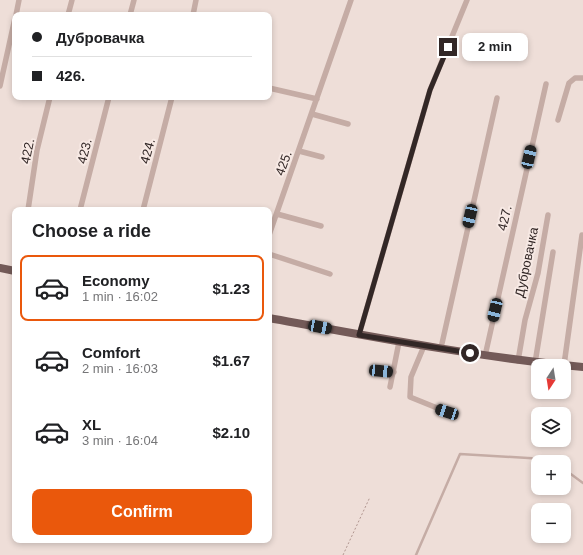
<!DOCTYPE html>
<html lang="en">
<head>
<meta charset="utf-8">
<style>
	body { margin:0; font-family:Helvetica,sans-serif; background:#f6f6f6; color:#202124; height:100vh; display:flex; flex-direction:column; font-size:15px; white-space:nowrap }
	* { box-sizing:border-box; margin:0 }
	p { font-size:13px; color:#757577 }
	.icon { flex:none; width:22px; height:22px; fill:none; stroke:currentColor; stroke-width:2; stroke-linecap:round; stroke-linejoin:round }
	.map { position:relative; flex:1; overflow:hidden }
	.panel { position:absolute; left:12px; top:207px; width:260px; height:336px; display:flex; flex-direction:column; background:#fff; border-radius:8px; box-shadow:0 2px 6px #0003 }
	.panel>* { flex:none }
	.guide { position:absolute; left:12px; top:12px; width:260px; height:88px; border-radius:8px; box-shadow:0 2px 6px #0003; display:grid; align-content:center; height:88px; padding:0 20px; background:#fff }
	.needle { width:26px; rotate:192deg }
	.buttons { position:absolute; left:531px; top:359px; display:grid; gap:8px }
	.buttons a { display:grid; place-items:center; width:40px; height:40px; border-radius:8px; background:#fff; box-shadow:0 2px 6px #0003; font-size:20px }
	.end { position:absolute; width:18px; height:18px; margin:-9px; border:5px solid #322726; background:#fff; box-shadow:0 0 0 2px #fff }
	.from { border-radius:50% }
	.bubble { position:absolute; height:28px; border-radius:8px; background:#fff; box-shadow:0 2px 6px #0003; font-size:13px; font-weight:700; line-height:28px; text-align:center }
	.car { position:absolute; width:12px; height:24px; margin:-12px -6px; border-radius:5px; box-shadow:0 0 3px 1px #0007; background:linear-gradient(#222 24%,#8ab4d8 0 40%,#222 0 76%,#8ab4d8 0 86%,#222 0) }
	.guide b { display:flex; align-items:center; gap:14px; height:38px; font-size:15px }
	.guide b+b { border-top:1px solid #e0e0e0 }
	.guide i { width:10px; height:10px; background:#202124 }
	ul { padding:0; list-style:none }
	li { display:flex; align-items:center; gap:12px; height:66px; margin:0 8px 6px; padding:0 12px; border:2px solid transparent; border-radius:8px }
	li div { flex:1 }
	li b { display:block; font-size:15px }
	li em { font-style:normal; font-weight:700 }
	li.on { border-color:#ea580c }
	li>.icon { width:36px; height:36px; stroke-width:1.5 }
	h2 { padding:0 20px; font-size:18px; line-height:48px }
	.primary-button { display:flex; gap:8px; margin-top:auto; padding:8px 20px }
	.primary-button a { flex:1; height:46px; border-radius:8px; background:#ea580c; color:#fff; font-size:16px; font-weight:700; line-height:46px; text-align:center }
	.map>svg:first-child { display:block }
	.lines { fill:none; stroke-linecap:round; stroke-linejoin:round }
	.path { stroke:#b19690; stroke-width:1; stroke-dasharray:2 2; stroke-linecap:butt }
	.lane { stroke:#c5aca5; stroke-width:2.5 }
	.street { stroke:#c5aca5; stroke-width:5.5 }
	.primary { stroke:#735a58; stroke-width:8 }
	.route { stroke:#322726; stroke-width:5 }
	.labels { text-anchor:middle; stroke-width:4; stroke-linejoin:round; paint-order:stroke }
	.street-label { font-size:13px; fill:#322726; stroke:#f7e9e4 }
</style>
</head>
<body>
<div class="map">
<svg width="583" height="555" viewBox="0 0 583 555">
	<rect width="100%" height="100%" fill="#eeded8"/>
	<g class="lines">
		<path class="path" d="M343 555 370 497"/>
		<path class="lane" d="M564 469 583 483
			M416 555 460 454 544 459 552 462"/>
		<path class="street" d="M16 15 19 0
			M68 15 72 0
			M130 15 134 0
			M193 15 196 0
			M0 86 15 18
			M269 88 317 99
			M312 114 348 124
			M558 120 569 83 575 78H583
			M299 151 322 157
			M28 210 37 150 50 97
			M80 210 109 97
			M143 210 172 97
			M277 214 321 226
			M269 235 351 0
			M269 254 330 274
			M359 335 430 90 467 0
			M424 346 411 377 410 397 447 412
			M441 348 497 98
			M485 356 546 84
			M518 361 525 320 538 273 548 215
			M535 363 553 252
			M564 365 582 235
			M373 370 394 372
			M390 387 399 342"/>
		<path class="primary" d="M0 268 15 271
			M269 318C373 337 477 357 583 367"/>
	</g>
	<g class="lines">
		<path class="route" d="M448 47 430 90 359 335 470 353"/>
	</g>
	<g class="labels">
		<g class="street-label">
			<text transform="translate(27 151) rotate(-79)" y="5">422.</text>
			<text transform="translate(84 151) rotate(-76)" y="5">423.</text>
			<text transform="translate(147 151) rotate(-75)" y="5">424.</text>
			<text transform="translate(283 163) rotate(-70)" y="5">425.</text>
			<text transform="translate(504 218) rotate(-77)" y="5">427.</text>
			<text transform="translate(526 262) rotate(-78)" y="5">Дубровачка</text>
		</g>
	</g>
</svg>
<div class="buttons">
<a><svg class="needle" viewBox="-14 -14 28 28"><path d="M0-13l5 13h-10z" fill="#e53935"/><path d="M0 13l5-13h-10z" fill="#757577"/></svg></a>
<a><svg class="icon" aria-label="layers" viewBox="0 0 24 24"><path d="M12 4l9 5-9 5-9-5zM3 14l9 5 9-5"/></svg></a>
<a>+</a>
<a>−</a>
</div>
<i class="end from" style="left:470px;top:353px"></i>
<i class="end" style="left:448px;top:47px"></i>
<div class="bubble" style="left:462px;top:33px;width:66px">2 min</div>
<i class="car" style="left:529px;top:157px;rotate:13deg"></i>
<i class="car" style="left:470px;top:216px;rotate:193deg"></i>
<i class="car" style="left:495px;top:310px;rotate:193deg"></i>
<i class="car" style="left:320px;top:327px;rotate:101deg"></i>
<i class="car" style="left:381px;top:371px;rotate:95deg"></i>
<i class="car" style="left:447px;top:412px;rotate:288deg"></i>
<div class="guide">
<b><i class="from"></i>Дубровачка</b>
<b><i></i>426.</b>
</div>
<section class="panel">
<h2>Choose a ride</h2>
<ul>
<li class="on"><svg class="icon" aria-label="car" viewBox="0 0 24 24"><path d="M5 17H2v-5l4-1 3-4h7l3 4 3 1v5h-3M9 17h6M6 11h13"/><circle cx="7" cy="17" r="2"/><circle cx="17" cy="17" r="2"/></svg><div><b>Economy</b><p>1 min · 16:02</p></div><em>$1.23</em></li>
<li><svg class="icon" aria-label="car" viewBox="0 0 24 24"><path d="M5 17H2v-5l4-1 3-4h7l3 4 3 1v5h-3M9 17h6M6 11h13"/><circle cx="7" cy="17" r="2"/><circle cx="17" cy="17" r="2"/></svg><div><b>Comfort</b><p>2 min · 16:03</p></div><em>$1.67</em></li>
<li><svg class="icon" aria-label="car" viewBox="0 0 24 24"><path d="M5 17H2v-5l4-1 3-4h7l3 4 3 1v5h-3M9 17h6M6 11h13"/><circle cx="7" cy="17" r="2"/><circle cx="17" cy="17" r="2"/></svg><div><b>XL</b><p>3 min · 16:04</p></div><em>$2.10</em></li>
</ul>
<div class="primary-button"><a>Confirm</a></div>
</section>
</div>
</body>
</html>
